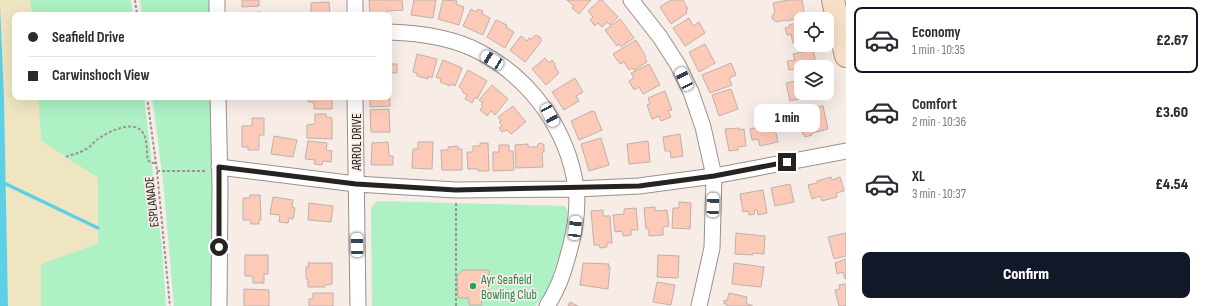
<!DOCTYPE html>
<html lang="en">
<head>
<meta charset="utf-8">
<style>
	body { margin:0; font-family:"Sofia Sans Condensed",sans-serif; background:#f7f7f7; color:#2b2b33; height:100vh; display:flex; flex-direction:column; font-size:15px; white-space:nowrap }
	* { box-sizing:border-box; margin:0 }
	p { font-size:13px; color:#7c7c81 }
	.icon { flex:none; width:22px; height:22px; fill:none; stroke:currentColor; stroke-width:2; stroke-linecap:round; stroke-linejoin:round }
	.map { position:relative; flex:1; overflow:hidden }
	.drawer { display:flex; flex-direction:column; background:#fff; width:360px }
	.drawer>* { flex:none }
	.hud { position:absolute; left:12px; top:12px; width:380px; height:88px; border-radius:8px; box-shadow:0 4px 16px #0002; display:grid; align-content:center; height:88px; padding:0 16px; background:#fff }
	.controls { position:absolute; left:794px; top:12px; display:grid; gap:8px }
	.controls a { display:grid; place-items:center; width:40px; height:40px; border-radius:8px; background:#fff; box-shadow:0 4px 16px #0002; font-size:20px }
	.end { position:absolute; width:18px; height:18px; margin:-9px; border:5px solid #272321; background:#fff; box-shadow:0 0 0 2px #fff }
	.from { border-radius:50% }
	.bubble { position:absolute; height:28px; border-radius:8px; background:#fff; box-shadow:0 4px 16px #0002; font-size:13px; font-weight:800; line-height:28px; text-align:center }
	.car { position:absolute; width:12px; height:24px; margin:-12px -6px; border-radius:5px; box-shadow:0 0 3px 1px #0007; background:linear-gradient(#fff 24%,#345 0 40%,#fff 0 76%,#345 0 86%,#fff 0) }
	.hud b { display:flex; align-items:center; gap:14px; height:38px; font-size:15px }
	.hud b+b { border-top:1px solid #e1e1e2 }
	.hud i { width:10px; height:10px; background:#2b2b33 }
	ul { padding:7px 0 0; list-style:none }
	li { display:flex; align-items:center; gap:12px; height:66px; margin:0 8px 6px; padding:0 8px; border:2px solid transparent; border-radius:8px }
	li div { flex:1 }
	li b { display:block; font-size:15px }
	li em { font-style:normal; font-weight:800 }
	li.on { border-color:#111827 }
	li>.icon { width:36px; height:36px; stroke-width:1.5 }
	.primary-button { display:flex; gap:8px; margin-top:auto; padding:8px 16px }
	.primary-button a { flex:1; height:46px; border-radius:8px; background:#111827; color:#fff; font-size:16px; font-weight:800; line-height:46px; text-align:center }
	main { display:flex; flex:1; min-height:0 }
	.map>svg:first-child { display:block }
	.green { fill:#adf1c5 }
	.sand { fill:#efe5c0 }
	.water { fill:#5dd0e6 }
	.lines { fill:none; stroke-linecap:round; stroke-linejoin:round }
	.stream { stroke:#5dd0e6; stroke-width:3.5 }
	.building { fill:#fecab8; stroke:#bdb1ad }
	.minor-casing { stroke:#9a8f8b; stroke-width:17 }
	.primary-casing { stroke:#ac9076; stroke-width:24 }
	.path { stroke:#9c9490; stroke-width:2; stroke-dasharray:3 2; stroke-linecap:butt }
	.minor { stroke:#fff; stroke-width:15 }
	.primary { stroke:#f8e0c8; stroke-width:22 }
	.route { stroke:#272321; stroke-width:5 }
	.leisure-dot { fill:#2e9e5b; stroke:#f8ece7; stroke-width:1.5 }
	.labels { text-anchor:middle; stroke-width:3.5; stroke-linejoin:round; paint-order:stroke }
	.street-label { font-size:13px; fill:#272321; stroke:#f8ece7 }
	.leisure-label { font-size:13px; fill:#27864d; stroke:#f8ece7; text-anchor:start }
</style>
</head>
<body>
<main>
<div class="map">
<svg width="846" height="306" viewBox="0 0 846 306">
	<rect width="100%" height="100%" fill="#f8ece7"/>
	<path class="green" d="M30 0H131L133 15H32Z
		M140 0H210V15H142Z
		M38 97H144L162 248 166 306H41V264L98 243V178L41 141Z
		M152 97H211L213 166 211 306H174L163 180Z
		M377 201 565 206 568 212 564 241 547 292 535 306H372L371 208Z"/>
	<path class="sand" d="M0 0H30L32 15H15V97H38L41 141 98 178V243L41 264V306H8L4 97Z"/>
	<path class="water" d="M0 4 4 97 8 306H0Z"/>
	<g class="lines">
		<path class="stream" d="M6 184 98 228"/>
	</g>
	<path class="building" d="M242 0H259V6L242 7Z
		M369 0H402L403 10 387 11V13L370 14Z
		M414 0H436L433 18 411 15Z
		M443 0 457 1 456 4 464 7 459 25 438 19Z
		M567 0H591L579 14 572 8 574 6Z
		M600 0H602L618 17 610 25 607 22 602 27 598 23 595 26 590 20 593 17 588 11Z
		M671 0H683L688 9 686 10 687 13 671 24 660 7Z
		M789 0H802L805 17 786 21 785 20 777 22 773 20 772 16 775 12 773 3Z
		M329 2 330 15H311V3Z
		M471 9 476 12 478 9 483 11 482 14 490 18 483 35 463 26Z
		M261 12V15H242V13Z
		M689 18 693 26 699 22 705 33 685 46 673 28Z
		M620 19 634 38 621 47 619 44 617 46 605 30Z
		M496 20 507 25 506 27 514 32 505 48 487 37Z
		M801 22V41L793 43 791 34 787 35 785 28 789 27V25Z
		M536 35 541 38V42L525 62 510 50 521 36 527 41 529 38 531 39Z
		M636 40 646 57 645 58 647 62 634 70 632 68 629 70 624 62 620 64 613 54Z
		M705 44 715 63 699 72 689 52Z
		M813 50 817 67H801V74H797L796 69 789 70 787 61 795 60 793 54Z
		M417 54 437 59 432 78 428 76V79L417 76V73L413 72Z
		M545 58 549 63 552 60 556 66 555 67 559 73 546 85 532 69Z
		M443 60 462 68 455 86 451 84 450 86 440 82 441 79 436 77Z
		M731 63 736 75 729 78 732 85 710 93 702 75Z
		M389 64H397V73H389Z
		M649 64 660 85 643 94 639 87 634 90 629 81 634 78 631 73Z
		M468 70 487 81 477 99 475 97 472 103 465 99 467 95 462 92 463 90 459 87Z
		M575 78 583 92 576 96 579 101 564 110 552 92Z
		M801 80V93H822V94L790 101 786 83Z
		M389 84 390 106 370 107V97H389Z
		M492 85 508 99 495 115 491 111 487 116 480 110 483 106 481 105 483 103 479 100Z
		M731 89 738 109 719 116 712 95Z
		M665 91 672 110 668 111 671 117 661 121 659 116 652 119 647 105 650 104 648 98Z
		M308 97H332V109H314V102H308Z
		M513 106 526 122 511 134 507 130 502 132 499 128 502 126 499 122 501 121 498 117Z
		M823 106 828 129 812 133V135L805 137 804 134 803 135 802 130 796 131 794 129 791 113Z
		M389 109 390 132H371L370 110Z
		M592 111 595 112 596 116 602 130 579 140 571 121Z
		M315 114H326V117L332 118V139L307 138V125L315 124Z
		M252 118H264V135H259V150H248V147H242V126H252Z
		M774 124 778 142 760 146 758 139 752 140 750 129Z
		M739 128V130L744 129 746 146 738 147V150L729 151 725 129Z
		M680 134 683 156 671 158 670 151H665L663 137Z
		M274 136 297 140 293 157 271 154Z
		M601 138 609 165 589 171 581 144Z
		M308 141 327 143 326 150 332 151 331 162 323 161 322 165 314 164 315 160 305 159Z
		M648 141 650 162 629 164 627 144Z
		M388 142 389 156H393V165H371L372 143Z
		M418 142H433L432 169 412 168 413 149H418Z
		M480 143H488L489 171H478V169H468L467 152H473V146H480Z
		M541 143 544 145V152H542L543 167 516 168 515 145 528 144V147H537L538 144Z
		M499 145H509V151H513L514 170 493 171V152H499Z
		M458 146V149H462V170H442L441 150H448V147Z
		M831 177 832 180 840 177 844 191 836 193 837 197 822 201 820 196 812 199 808 185 817 183V181Z
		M790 184 794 202 775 206 771 188Z
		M763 190 767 213 758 215 757 210H754L755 214 749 215 748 211 743 212 740 194Z
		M250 195H260L261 220H259V224H251L250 220H243V198H250Z
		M273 197 293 200 292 207 295 208 293 219 289 218 288 223 279 222 280 215 270 214Z
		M679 202 691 203 690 229 672 228 673 208H679Z
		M309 203 333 206 331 222 308 220Z
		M655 207V211L667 210 669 226 663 227V235L649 236V229H646L644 208Z
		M636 208 638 230H631V235L623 236 622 231 615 232 613 215 624 214V209Z
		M603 210V216H610L612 243H607V247L600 248 599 245H594L591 211Z
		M736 233 765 236 764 254 753 253V255L735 254Z
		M846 233V256L834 259 828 237Z
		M245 255H268V274H264V283H253V276H245Z
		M658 255 679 256 678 278 657 277Z
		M846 259V279H845L843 272 837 274 835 263Z
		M308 263H332V284L325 285V287H308V279H306V267H309Z
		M583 263 609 264 608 267H610L608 289 580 285Z
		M734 263 764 267 761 287 732 284Z
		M463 270H489V296H481L482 305H469V298H458L457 276Z
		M657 282 675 285 671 305 653 302Z
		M846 284V306H839L835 290 840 289 839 285Z
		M244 289 269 290V306H244Z
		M313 293H333V306H309V299H313Z
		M729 293 747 297 746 303 753 306H727V304H724V300L727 301Z
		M570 302 578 306H568Z"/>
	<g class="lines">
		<defs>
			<path id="minor" d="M217 0V15
				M355 0V15
				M631 0 660 37 678 65 691 92 703 127 714 176 712 248 699 306
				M389 32C420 33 452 37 480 52 531 79 568 130 576 188 579 211 574 236 567 259 563 275 556 292 547 306
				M218 97 220 186 219 306
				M355 97 358 306
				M219 167 356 184 456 190 576 189 639 186 714 176 846 151"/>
			<path id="primary" d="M833 0 846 56"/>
		</defs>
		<use href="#minor" class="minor-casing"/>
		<use href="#primary" class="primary-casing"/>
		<path class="path" d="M135 0 137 15
			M147 97 157 171 170 306
			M66 157C73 154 80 153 86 149 92 146 95 140 101 137 110 131 135 119 143 133 148 140 146 152 148 160L151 163H156
			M157 171H206
			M456 203V306"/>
		<use href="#minor" class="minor"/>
		<use href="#primary" class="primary"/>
	</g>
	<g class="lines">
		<path class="route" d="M219 247V167L356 184 456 190 639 186 714 176 787 162"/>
	</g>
	<circle class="leisure-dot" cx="473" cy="286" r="4"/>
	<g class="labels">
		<g class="street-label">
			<text transform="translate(356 142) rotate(-90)" y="5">ARROL DRIVE</text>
			<text transform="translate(151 202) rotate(-96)" y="5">ESPLANADE</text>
		</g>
		<g class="leisure-label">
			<text x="481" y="284">Ayr Seafield<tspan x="481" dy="15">Bowling Club</tspan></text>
		</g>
	</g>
</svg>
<div class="controls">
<a><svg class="icon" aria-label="locate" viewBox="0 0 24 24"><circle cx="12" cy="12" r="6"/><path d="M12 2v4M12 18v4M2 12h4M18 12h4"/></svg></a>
<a><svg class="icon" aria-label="layers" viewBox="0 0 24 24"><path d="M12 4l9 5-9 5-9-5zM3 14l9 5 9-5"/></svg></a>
</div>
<i class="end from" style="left:219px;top:247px"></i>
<i class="end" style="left:787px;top:162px"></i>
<div class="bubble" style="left:754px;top:104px;width:66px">1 min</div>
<i class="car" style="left:492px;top:60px;rotate:302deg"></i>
<i class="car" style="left:684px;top:79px;rotate:334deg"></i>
<i class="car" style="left:550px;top:115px;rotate:152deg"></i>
<i class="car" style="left:713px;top:205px;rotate:2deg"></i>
<i class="car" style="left:575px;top:228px;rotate:6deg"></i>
<i class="car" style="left:357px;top:245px;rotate:359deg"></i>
<div class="hud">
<b><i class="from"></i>Seafield Drive</b>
<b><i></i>Carwinshoch View</b>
</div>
</div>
<section class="drawer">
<ul>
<li class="on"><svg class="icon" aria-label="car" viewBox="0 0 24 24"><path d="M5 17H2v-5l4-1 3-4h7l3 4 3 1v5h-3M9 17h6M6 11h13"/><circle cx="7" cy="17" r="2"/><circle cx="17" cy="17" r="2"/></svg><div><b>Economy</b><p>1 min · 10:35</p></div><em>£2.67</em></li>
<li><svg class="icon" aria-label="car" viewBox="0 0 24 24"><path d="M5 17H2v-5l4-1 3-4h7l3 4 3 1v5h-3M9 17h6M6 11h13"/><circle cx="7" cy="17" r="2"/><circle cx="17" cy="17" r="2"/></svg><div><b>Comfort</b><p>2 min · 10:36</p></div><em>£3.60</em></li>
<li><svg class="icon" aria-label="car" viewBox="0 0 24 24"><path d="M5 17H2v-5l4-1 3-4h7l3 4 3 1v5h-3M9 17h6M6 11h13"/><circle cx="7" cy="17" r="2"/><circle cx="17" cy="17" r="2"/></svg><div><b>XL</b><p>3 min · 10:37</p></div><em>£4.54</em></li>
</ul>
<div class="primary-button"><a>Confirm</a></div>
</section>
</main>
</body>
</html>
